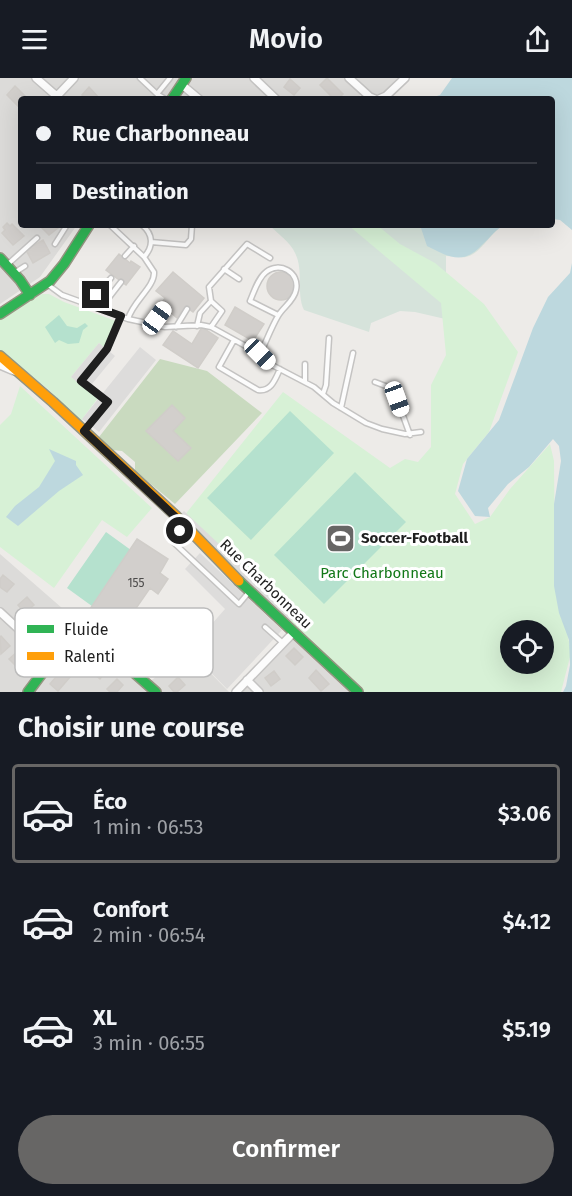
<!DOCTYPE html>
<html lang="fr">
<head>
<meta charset="utf-8">
<style>
	body { margin:0; font-family:"Fira Sans",sans-serif; background:#242831; color:#f1f3f6; height:100vh; display:flex; flex-direction:column; font-size:22px; white-space:nowrap }
	* { box-sizing:border-box; margin:0 }
	p { font-size:20px; color:#9ea1a6 }
	.icon { flex:none; width:33px; height:33px; fill:none; stroke:currentColor; stroke-width:2; stroke-linecap:round; stroke-linejoin:round }
	.map { position:relative; height:614px; overflow:hidden }
	.sheet { display:flex; flex-direction:column; background:#171b24; flex:1 }
	.sheet>* { flex:none }
	.top-card { position:absolute; left:18px; top:18px; width:537px; height:132px; border-radius:6px; box-shadow:0 6px 24px #0002; display:grid; align-content:center; height:132px; padding:0 18px; background:#171b24 }
	.fabs { position:absolute; left:500px; top:542px; display:grid; gap:12px }
	.fabs a { display:grid; place-items:center; width:54px; height:54px; border-radius:50%; background:#171b24; box-shadow:0 6px 24px #0002; font-size:30px }
	.end { position:absolute; width:27px; height:27px; margin:-14px; border:8px solid #1f1f1f; background:#fff; box-shadow:0 0 0 3px #fff }
	.from { border-radius:50% }
	.car { position:absolute; width:18px; height:36px; margin:-18px -9px; border-radius:8px; box-shadow:0 0 4px 2px #0007; background:linear-gradient(#fff 24%,#345 0 40%,#fff 0 76%,#345 0 86%,#fff 0) }
	.top-card b { display:flex; align-items:center; gap:21px; height:57px; font-size:22px }
	.top-card b+b { border-top:2px solid #363941 }
	.top-card i { width:15px; height:15px; background:#f1f3f6 }
	ul { padding:0; list-style:none }
	li { display:flex; align-items:center; gap:18px; height:99px; margin:0 12px 9px; padding:0 6px; border:3px solid transparent; border-radius:6px }
	li div { flex:1 }
	li b { display:block; font-size:22px }
	li em { font-style:normal; font-weight:600 }
	li.on { border-color:#676665 }
	li>.icon { width:54px; height:54px; stroke-width:1.5 }
	h2 { padding:0 18px; font-size:27px; line-height:72px }
	.button { display:flex; gap:12px; margin-top:auto; padding:12px 18px }
	.button a { flex:1; height:69px; border-radius:36px; background:#676665; color:#fff; font-size:24px; font-weight:600; line-height:69px; text-align:center }
	header { display:flex; justify-content:space-between; align-items:center; height:78px; padding:0 18px; background:#171b24; font-size:27px; font-weight:600 }
	.map>svg:first-child { display:block }
	.residential { fill:#dcdbd9 }
	.forest { fill:#c9dabf; fill-rule:evenodd }
	.wetland { fill:#d6e3db }
	.park { fill:#d7f1d6; fill-rule:evenodd }
	.pitch { fill:#b5e1ce }
	.parking { fill:#dddcdb }
	.water { fill:#bdd8de }
	.building { fill:#d2cfcc; stroke:#d0cdc9; stroke-width:1.5 }
	.lines { fill:none; stroke-linecap:round; stroke-linejoin:round }
	.lane-casing { stroke:#c4c3c2; stroke-width:7 }
	.street-casing { stroke:#c4c3c2; stroke-width:10 }
	.fast-casing { stroke:#949581; stroke-width:12 }
	.slow-casing { stroke:#949581; stroke-width:12 }
	.lane { stroke:#fcfcfc; stroke-width:4 }
	.street { stroke:#fcfcfc; stroke-width:7 }
	.fast { stroke:#30b455; stroke-width:9 }
	.slow { stroke:#ff9f0a; stroke-width:9 }
	.route { stroke:#1f1f1f; stroke-width:8 }
	.labels { text-anchor:middle; stroke-width:6; stroke-linejoin:round; paint-order:stroke }
	.number-label { font-size:12px; fill:#4c4b4a }
	.poi-label { font-size:15px; font-weight:bold; fill:#1f1f1f; stroke:#fff; text-anchor:start }
	.park-label { font-size:15px; fill:#127818; stroke:#fff }
	.street-label { font-size:15px; fill:#1f1f1f; stroke:#fff }
	.key { fill:#fff; stroke:#bcbcbc; stroke-width:1.5 }
	.key-label { font-size:16px; fill:#1f1f1f }
</style>
</head>
<body>
<header><svg class="icon" aria-label="menu" viewBox="0 0 24 24"><path d="M4 6h16M4 12h16M4 18h16"/></svg>Movio<svg class="icon" aria-label="share" viewBox="0 0 24 24"><path d="M12 15V3M7 8l5-5 5 5M5 13v7h14v-7"/></svg></header>
<div class="map">
<svg width="572" height="614" viewBox="0 0 572 614">
	<rect width="100%" height="100%" fill="#edebe8"/>
	<path class="residential" d="M0 0H399L380 17 365 13 356 21H21V147H77L40 199 0 226Z
		M0 476 148 605 189 573 229 614H0Z
		M294 550 360 614H234Z"/>
	<path class="forest" d="M160 281 207 293 262 335 175 426 135 393V384L122 373 113 372 99 359ZM172 327 185 340 173 353 190 370 178 383 146 353Z"/>
	<path class="wetland" d="M269 147H505C490 153 483 175 466 179 461 180 452 178 446 178V215L454 243 415 234 400 233 371 245 369 254 304 232C296 215 304 192 295 175 291 165 277 155 269 147Z"/>
	<path class="park" d="M348 147H377L400 166 435 185 484 226 518 274 489 354 463 386 455 416 475 446 490 439 510 411 550 366 554 383 555 488 571 575 561 614H358L180 443 283 314 390 390 405 381 418 384 431 369V307L446 277 441 225ZM510 552H543V585H510Z
		M42 216H49L64 224 116 243 104 269 99 265 71 299 98 320 82 341 84 342H79L49 312 0 272V241Z
		M20 308 152 430 127 459 102 442 54 510 0 469V347L11 336Z"/>
	<path class="pitch" d="M59 237 67 248 77 250 85 245 88 248 83 252 79 265 68 266 59 262 55 265 45 249Z
		M290 333 334 375 251 462 207 420Z
		M355 394 406 444 324 526 274 477Z
		M106 454 135 475 96 531 67 510Z"/>
	<path class="parking" d="M99 265 115 278 87 312 71 299Z
		M140 269 156 282 99 354 82 341Z
		M184 433 295 538 287 547 177 440Z
		M200 475 282 552 227 611 189 572 225 531 185 491Z"/>
	<path class="water" d="M452 0H572V152L560 142 552 141V21H427L440 17Z
		M420 147H505C495 151 491 159 483 166 463 188 449 179 427 168Z
		M572 185V614H563L566 608 570 587 569 562 559 535 554 508V426L561 383 559 368 553 361 529 389 508 406 488 430 490 439 475 438 458 413 467 381 499 342 533 250 548 219 570 195Z
		M49 371 76 383V387L83 397 59 413 18 448 6 439 15 428 39 409 55 383Z"/>
	<path class="building" d="M327 0 343 16 338 21H334L320 7Z
		M290 1 300 10 294 17 284 9Z
		M15 8 28 21H21L20 30 7 17Z
		M89 9 100 21H86L82 17Z
		M7 145 10 148 12 146 24 158 13 167 2 155 5 152 3 149Z
		M45 147H55L58 150 49 157 41 149Z
		M43 162 50 175 33 185 26 172Z
		M119 176 130 185 131 183 140 189 126 207 106 192Z
		M267 208a14 14 0 1 1 28 0a14 14 0 1 1-28 0Z
		M173 194 204 220 193 234 186 229 177 240 161 226 165 220 156 213Z
		M235 229 264 246 253 263 225 247Z
		M202 249 218 260 198 290 163 267 173 253 192 266Z
		M172 327 185 340 173 353 191 370 178 383 146 353Z
		M137 461 168 481 160 495 168 501 158 516 150 510 121 552 90 531Z
		M3 497 14 506 7 514 0 509V501Z
		M27 519 34 527 25 535 18 527Z
		M1 558 10 568 1 576 0 559Z
		M294 570 303 579 295 587 286 578Z
		M17 574 23 581 16 588 9 581Z
		M102 586 108 591 100 601 93 595Z
		M62 592 70 599 58 613 50 606Z
		M316 592 329 606 321 613 309 600Z
		M274 593 280 601 271 608 265 600Z
		M178 599 185 607 177 614H174L169 608Z
		M117 601 123 607 117 614H110L107 611Z"/>
	<g class="lines">
		<defs>
			<path id="lane" d="M140 0 157 16
				M165 21 157 16 170 0
				M110 147 144 179 154 194C155 209 133 223 128 241
				M142 147C153 156 154 168 144 179
				M151 164 186 167 191 161 192 147
				M55 166 67 147
				M125 178 134 168
				M7 187 37 160
				M224 191 239 201
				M14 195 25 188
				M47 206 62 217 128 241 165 249 201 247 211 249 260 276 270 286 314 309 333 325 366 345 382 351 405 356 421 354
				M211 223 209 209 247 166 270 180
				M90 227 96 217 111 200
				M100 231 121 204
				M154 246 165 229
				M197 248 200 235 211 223 222 233 211 249
				M176 249 187 231
				M234 262 219 289 258 312C271 314 275 302 280 291
				M260 276C266 264 271 250 278 238 283 229 294 223 296 212 300 194 279 183 266 194 258 200 254 214 250 223L278 237
				M305 304V286
				M375 304 396 312 397 321 410 357
				M323 316 326 307 329 260
				M341 330 353 275
				M85 352 108 324 81 302 107 271 121 238
				M184 448 171 462 239 526 249 514
				M265 549 283 565"/>
			<path id="street" d="M36 0 60 21
				M254 0 276 21
				M349 0 370 19 375 21
				M181 6 199 21
				M57 18 74 0
				M379 21 386 18 405 0
				M0 287 14 293
				M0 534 52 582
				M247 602 259 614
				M236 614 294 554"/>
			<path id="fast" d="M172 21 186 0
				M0 180 20 202 30 217
				M0 236 50 203 64 186 89 147
				M239 503 358 614
				M28 614 79 546 156 614"/>
			<path id="slow" d="M0 278 53 324 176 438 239 503"/>
		</defs>
		<use href="#lane" class="lane-casing"/>
		<use href="#street" class="street-casing"/>
		<use href="#fast" class="fast-casing"/>
		<use href="#slow" class="slow-casing"/>
		<use href="#lane" class="lane"/>
		<use href="#street" class="street"/>
		<use href="#fast" class="fast"/>
		<use href="#slow" class="slow"/>
	</g>
	<g class="lines">
		<path class="route" d="M96 217 90 227 121 238 107 271 81 303 108 324 84 353 184 447 180 453"/>
	</g>
	<defs>
		<symbol id="stadium-square" viewBox="-11 -11 22 22"><rect x="-9" y="-9" width="18" height="18" rx="4" fill="#676665" stroke="#fff"/><path d="M0-5a6.5 5 0 1 0 0 10a6.5 5 0 1 0 0-10ZM-3.5-1.8h7v3.6h-7Z" fill="#fff"/></symbol>
	</defs>
	<g fill-rule="evenodd">
		<use href="#stadium-square" x="324" y="444" width="33" height="33"/>
	</g>
	<g class="labels">
		<g class="number-label">
			<text x="136" y="509">155</text>
		</g>
		<g class="poi-label">
			<text x="361" y="465">Soccer-Football</text>
		</g>
		<g class="park-label">
			<text x="382" y="500">Parc Charbonneau</text>
		</g>
		<g class="street-label">
			<text transform="translate(266 506) rotate(44)" y="5">Rue Charbonneau</text>
		</g>
	</g>
	<rect x="15" y="530" width="198" height="69" rx="9" class="key"/>
	<rect x="27" y="547" width="27" height="8" fill="#30b455"/>
	<rect x="27" y="574" width="27" height="8" fill="#ff9f0a"/>
	<g class="key-label">
		<text x="64" y="557">Fluide</text>
		<text x="64" y="584">Ralenti</text>
	</g>
</svg>
<div class="fabs">
<a><svg class="icon" aria-label="locate" viewBox="0 0 24 24"><circle cx="12" cy="12" r="6"/><path d="M12 2v4M12 18v4M2 12h4M18 12h4"/></svg></a>
</div>
<i class="end from" style="left:180px;top:453px"></i>
<i class="end" style="left:96px;top:217px"></i>
<i class="car" style="left:157px;top:240px;rotate:36deg"></i>
<i class="car" style="left:260px;top:276px;rotate:135deg"></i>
<i class="car" style="left:397px;top:321px;rotate:160deg"></i>
<div class="top-card">
<b><i class="from"></i>Rue Charbonneau</b>
<b><i></i>Destination</b>
</div>
</div>
<section class="sheet">
<h2>Choisir une course</h2>
<ul>
<li class="on"><svg class="icon" aria-label="car" viewBox="0 0 24 24"><path d="M5 17H2v-5l4-1 3-4h7l3 4 3 1v5h-3M9 17h6M6 11h13"/><circle cx="7" cy="17" r="2"/><circle cx="17" cy="17" r="2"/></svg><div><b>Éco</b><p>1 min · 06:53</p></div><em>$3.06</em></li>
<li><svg class="icon" aria-label="car" viewBox="0 0 24 24"><path d="M5 17H2v-5l4-1 3-4h7l3 4 3 1v5h-3M9 17h6M6 11h13"/><circle cx="7" cy="17" r="2"/><circle cx="17" cy="17" r="2"/></svg><div><b>Confort</b><p>2 min · 06:54</p></div><em>$4.12</em></li>
<li><svg class="icon" aria-label="car" viewBox="0 0 24 24"><path d="M5 17H2v-5l4-1 3-4h7l3 4 3 1v5h-3M9 17h6M6 11h13"/><circle cx="7" cy="17" r="2"/><circle cx="17" cy="17" r="2"/></svg><div><b>XL</b><p>3 min · 06:55</p></div><em>$5.19</em></li>
</ul>
<div class="button"><a>Confirmer</a></div>
</section>
</body>
</html>
